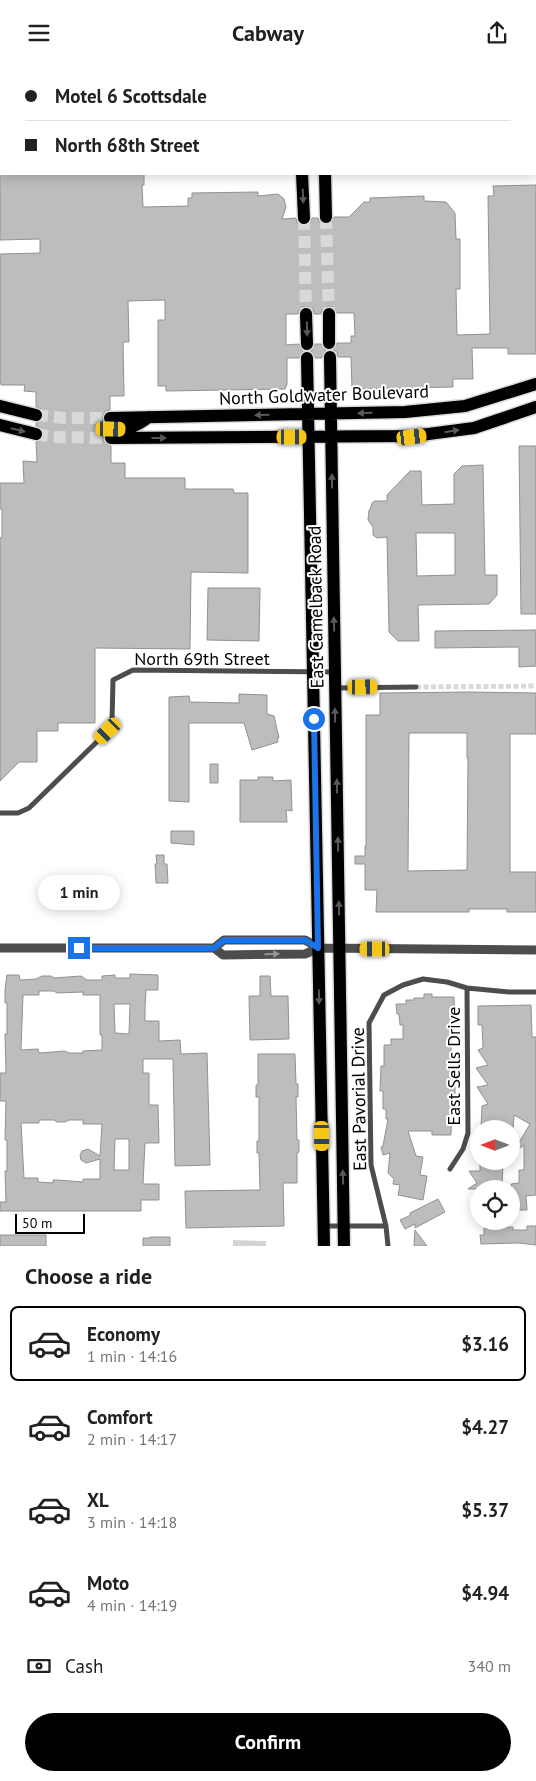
<!DOCTYPE html>
<html lang="en">
<head>
<meta charset="utf-8">
<style>
	body { margin:0; font-family:"PT Sans",sans-serif; background:#f2f2f2; color:#202124; height:100vh; display:flex; flex-direction:column; font-size:19px; white-space:nowrap }
	* { box-sizing:border-box; margin:0 }
	p { font-size:16px; color:#757577 }
	.icon { flex:none; width:28px; height:28px; fill:none; stroke:currentColor; stroke-width:2; stroke-linecap:round; stroke-linejoin:round }
	.map { position:relative; height:1181px; overflow:hidden }
	.side { display:flex; flex-direction:column; background:#fff; flex:1 }
	.side>* { flex:none }
	.banner { position:absolute; left:0px; top:0px; width:536px; height:110px; box-shadow:0 2px 12px #0003; display:grid; align-content:center; height:110px; padding:0 25px; background:#fff }
	.needle { width:32px; rotate:270deg }
	.controls { position:absolute; left:470px; top:1055px; display:grid; gap:10px }
	.controls a { display:grid; place-items:center; width:50px; height:50px; border-radius:50%; background:#fff; box-shadow:0 2px 12px #0003; font-size:25px }
	.scale { position:absolute; left:15px; bottom:12px; width:70px; box-sizing:border-box; padding-left:5px; border:2px solid #000; border-top:0; font-size:14px; line-height:18px; white-space:nowrap; color:#000; -webkit-text-stroke:4px #fff; paint-order:stroke }
	.end { position:absolute; width:22px; height:22px; margin:-11px; border:6px solid #1a73e8; background:#fff; box-shadow:0 0 0 2px #fff }
	.from { border-radius:50% }
	.bubble { position:absolute; height:35px; border-radius:18px; background:#fff; box-shadow:0 2px 12px #0003; font-size:16px; font-weight:600; line-height:35px; text-align:center }
	.car { position:absolute; width:15px; height:30px; margin:-15px -8px; border-radius:6px; box-shadow:0 0 4px 1px #0007; background:linear-gradient(#f5c518 24%,#345 0 40%,#f5c518 0 76%,#345 0 86%,#f5c518 0) }
	.banner b { display:flex; align-items:center; gap:18px; height:48px; font-size:19px }
	.banner b+b { border-top:1px solid #e0e0e0 }
	.banner i { width:12px; height:12px; background:#202124 }
	ul { padding:0; list-style:none }
	li { display:flex; align-items:center; gap:15px; height:75px; margin:0 10px 8px; padding:0 15px; border:2px solid transparent; border-radius:8px }
	li div { flex:1 }
	li b { display:block; font-size:19px }
	li em { font-style:normal; font-weight:600 }
	li.active { border-color:#000 }
	li>.icon { width:45px; height:45px; stroke-width:1.5 }
	h2 { padding:0 25px; font-size:22px; line-height:60px }
	.pay { display:flex; align-items:center; gap:12px; height:55px; padding:0 25px; font-size:19px }
	.pay p { margin-inline-start:auto }
	.primary-button { display:flex; gap:10px; margin-top:auto; padding:10px 25px }
	.primary-button a { flex:1; height:58px; border-radius:30px; background:#000; color:#fff; font-size:20px; font-weight:600; line-height:58px; text-align:center }
	header { display:flex; justify-content:space-between; align-items:center; height:65px; padding:0 25px; background:#fff; font-size:22px; font-weight:600 }
	.map>svg:first-child { display:block }
	.green { fill:#d4d4d4 }
	.building { fill:#bdbdbd; stroke:#919191; fill-rule:evenodd }
	.lines { fill:none; stroke-linecap:round; stroke-linejoin:round }
	.minor-tunnel { stroke:#d9d9d9; stroke-width:5; stroke-dasharray:5 2.5; stroke-linecap:butt }
	.primary-tunnel { stroke:#d9d9d9; stroke-width:12; stroke-dasharray:12 6; stroke-linecap:butt }
	.primary-casing { stroke:#dbdbdb; stroke-width:15 }
	.minor { stroke:#4d4d4d; stroke-width:5 }
	.tertiary { stroke:#4d4d4d; stroke-width:9 }
	.primary { stroke:#000; stroke-width:12 }
	.oneway { fill:#595959 }
	.oneway2 { fill:#949494 }
	.route { stroke:#1a73e8; stroke-width:6 }
	.labels { text-anchor:middle; stroke-width:4; stroke-linejoin:round; paint-order:stroke }
	.street-label { font-size:18px; fill:#000; stroke:#fff }
</style>
</head>
<body>
<header><svg class="icon" aria-label="menu" viewBox="0 0 24 24"><path d="M4 6h16M4 12h16M4 18h16"/></svg>Cabway<svg class="icon" aria-label="share" viewBox="0 0 24 24"><path d="M12 15V3M7 8l5-5 5 5M5 13v7h14v-7"/></svg></header>
<div class="map">
<svg width="536" height="1181" viewBox="0 0 536 1181">
	<rect width="100%" height="100%" fill="#fff"/>
	<path class="green" d="M233 1175 266 1176V1181H233Z"/>
	<path class="building" d="M0 109H144V120H142L143 142 188 141V133H192V128L258 127V131L278 129 284 134 286 142 282 154 296 153 297 158 304 161 309 160 312 153H318L319 157 326 160 331 159 334 152H349L364 137H370V133L424 131V136L446 137 455 148 456 174H460V224H456L457 270 490 269 488 131H494L493 121 536 120V289H508V283H472L473 314H453V322L352 324 351 292H338L337 287 333 285 337 278H351V271H355L354 248H337L333 242 329 241 322 245 321 249H314L313 244 306 241 301 242 298 249H286V280L299 279 303 286 299 293H287V319L285 324 166 326V321H158V255H165V235L128 236 129 277H123L124 331H110V345L105 346 102 353 105 359 103 364 104 377 111 381V398H125V413H185V424H233L234 428H248V508L191 507 190 584 95 583V658H58V666H37V697H19L0 716V473L2 472V444H0V418H24L23 396 37 397 36 377 41 375 44 370 42 364 36 361V358L42 355 44 348 41 344 36 342V327L24 326 25 320H1L0 313V189L40 188V174L0 175Z
		M315 279H321L326 285 322 293H315L311 286Z
		M519 381H536V549H521Z
		M483 400 485 510H497V530L489 539 418 540 419 576H398L389 567 387 472 377 473 373 470V462L368 455 369 445H370L372 438 375 436H387V430L410 406H421L422 440 454 439V409L462 401ZM416 468H455V510L417 511Z
		M208 523H260L259 576 207 575Z
		M536 565V601L519 602V582L435 583V566Z
		M469 627 536 628V669H510V807H536V847H507V844H469V847H376L377 825H365V799H355V791H365V781H366V650H380V628ZM409 668H467V693H468L467 805 408 806Z
		M239 629 267 630V649L274 651 279 673H277L278 677 252 685 244 658H189V737L169 736V632L189 631 190 637 239 638Z
		M210 699H218V718H210Z
		M258 712H273V716L291 715 292 746 286 745 287 757H240V715H258Z
		M171 766H194V780L171 778Z
		M156 790H164V799H167L168 818H156L155 799H157Z
		M130 909 158 910V925H146L145 944V956H159V976L180 975 181 989 207 988 210 1100 175 1101 173 994H143V1008H149V1040H158L159 1078H145L143 1119H159V1135H141V1146H0V1137H6L5 1106H7V1075H5L6 1036H0V1008H6L5 969H7V938H5V925L7 910H19L20 915 36 914 42 911H51L54 913 81 911 87 915H102V911L115 910V913H130ZM39 926H54L57 928 83 927V930H100V970H102V985L83 986V988H69L65 986 39 988 38 984 21 985 23 930H39ZM114 939H130L129 969 115 968ZM39 1055H54L57 1057H65L69 1055H83V1059H102L100 1091 88 1084 82 1086 80 1090 81 1095 86 1098 100 1094V1114H83V1117L57 1115H53V1118L38 1117V1113H24L21 1058H39ZM115 1074H129V1105H114Z
		M260 911H270L271 931H288L289 974 250 975 249 931H260Z
		M424 929H432V932H454L455 962H451V1001H455V1029H452L451 1070H432V1066H408L416 1091 423 1092 420 1110 427 1111 423 1135 398 1130 400 1120 393 1119 394 1114 388 1108 390 1088 383 1090 381 1082 383 1081 388 1054H386V1044H383V1026H380L381 1001H384V980H391V974H403V960H400L399 949H397L396 939H406V935H414V933H424Z
		M531 940 532 972H536V1130L526 1131 527 1145H513L511 1119 519 1118V1105H524V1080L512 1089 530 1059 514 1050 513 1064H481L482 1041 488 1039 477 1022 488 1020 476 1003 488 1000 478 985 483 983 482 960H478V941Z
		M258 989H295L296 1019H298V1032H296L297 1075H299V1087L297 1088V1118H283L284 1161 186 1163 185 1126 260 1125 259 1088H257V1076H259V1032H256V1020H258Z
		M480 1096H503L502 1124H468L477 1118 469 1106H480Z
		M438 1134 445 1147 415 1163V1159L405 1164 400 1155 411 1150 410 1148Z
		M527 1161H536V1180L519 1178 481 1179 480 1170H484V1163L513 1162V1165H527Z
		M415 1165 427 1181H414Z
		M0 1170H46V1181H0Z
		M150 1172H170V1181H143V1173H150Z"/>
	<g class="lines">
		<path class="minor-tunnel" d="M416 622 536 621"/>
		<path class="primary-tunnel" d="M326 152 329 249
			M304 153 306 249
			M36 350 63 353H110
			M36 369 52 372 111 373"/>
		<defs>
			<path id="primary" d="M300 0V1
				M323 0V1
				M302 109 304 153
				M325 109 326 152
				M306 249 307 279
				M329 249V278
				M330 292 344 1181
				M307 293 324 1181
				M0 341 36 350
				M110 353 405 347 465 341 536 319
				M0 360 36 369
				M111 364C129 364 134 363 149 352
				M111 373 413 371 474 363 536 342"/>
		</defs>
		<use href="#primary" class="primary-casing"/>
		<path class="minor" d="M535 101H536
			M335 623 416 622
			M0 748H18L29 743 108 666 112 656 113 615 133 605 335 607
			M450 1104 463 1084 468 1068 467 923
			M324 1161H386
			M388 1181 386 1161 371 1100 369 958 384 930 403 920 423 914 447 917 467 923 509 927H536"/>
		<path class="tertiary" d="M0 883H214L224 875H305L319 883
			M214 883 223 890 305 889 319 883 536 885"/>
		<use href="#primary" class="primary"/>
	</g>
	<defs><path id="oneway-solid" d="M-6-.8H1V-3.2L6.5 0L1 3.2V.8H-6Z" transform="scale(1.25)"/></defs>
	<g class="oneway">
		<use href="#oneway-solid" transform="translate(303 131) rotate(88)"/>
		<use href="#oneway-solid" transform="translate(307 264) rotate(89)"/>
		<use href="#oneway-solid" transform="translate(365 348) rotate(179)"/>
		<use href="#oneway-solid" transform="translate(262 350) rotate(178)"/>
		<use href="#oneway-solid" transform="translate(18 365) rotate(14)"/>
		<use href="#oneway-solid" transform="translate(452 366) rotate(-9)"/>
		<use href="#oneway-solid" transform="translate(159 373)"/>
		<use href="#oneway-solid" transform="translate(332 416) rotate(-91)"/>
		<use href="#oneway-solid" transform="translate(334 559) rotate(-91)"/>
		<use href="#oneway-solid" transform="translate(335 650) rotate(-91)"/>
		<use href="#oneway-solid" transform="translate(337 721) rotate(-91)"/>
		<use href="#oneway-solid" transform="translate(338 779) rotate(-91)"/>
		<use href="#oneway-solid" transform="translate(339 843) rotate(-91)"/>
		<use href="#oneway-solid" transform="translate(319 932) rotate(89)"/>
		<use href="#oneway-solid" transform="translate(343 1112) rotate(-91)"/>
	</g>
	<use class="oneway2" href="#oneway-solid" transform="translate(272 889) rotate(-1)"/>
	<g class="lines">
		<path class="route" d="M79 883H214L224 875H305L318 883 314 654"/>
	</g>
	<g class="labels">
		<g class="street-label">
			<text transform="translate(324 330) rotate(-2)" y="6">North Goldwater Boulevard</text>
			<text transform="translate(316 542) rotate(-91)" y="6">East Camelback Road</text>
			<text x="202" y="600">North 69th Street</text>
			<text transform="translate(454 1001) rotate(-90)" y="6">East Sells Drive</text>
			<text transform="translate(359 1034) rotate(-91)" y="6">East Pavorial Drive</text>
		</g>
	</g>
</svg>
<div class="controls">
<a><svg class="needle" viewBox="-14 -14 28 28"><path d="M0-13l5 13h-10z" fill="#e53935"/><path d="M0 13l5-13h-10z" fill="#757577"/></svg></a>
<a><svg class="icon" aria-label="locate" viewBox="0 0 24 24"><circle cx="12" cy="12" r="6"/><path d="M12 2v4M12 18v4M2 12h4M18 12h4"/></svg></a>
</div>
<div class="scale">50 m</div>
<i class="end from" style="left:314px;top:654px"></i>
<i class="end" style="left:79px;top:883px"></i>
<div class="bubble" style="left:38px;top:810px;width:82px">1 min</div>
<i class="car" style="left:111px;top:364px;rotate:91deg"></i>
<i class="car" style="left:292px;top:372px;rotate:90deg"></i>
<i class="car" style="left:412px;top:372px;rotate:83deg"></i>
<i class="car" style="left:363px;top:622px;rotate:89deg"></i>
<i class="car" style="left:108px;top:666px;rotate:225deg"></i>
<i class="car" style="left:375px;top:884px;rotate:270deg"></i>
<i class="car" style="left:322px;top:1071px;rotate:179deg"></i>
<div class="banner">
<b><i class="from"></i>Motel 6 Scottsdale</b>
<b><i></i>North 68th Street</b>
</div>
</div>
<section class="side">
<h2>Choose a ride</h2>
<ul>
<li class="active"><svg class="icon" aria-label="car" viewBox="0 0 24 24"><path d="M5 17H2v-5l4-1 3-4h7l3 4 3 1v5h-3M9 17h6M6 11h13"/><circle cx="7" cy="17" r="2"/><circle cx="17" cy="17" r="2"/></svg><div><b>Economy</b><p>1 min · 14:16</p></div><em>$3.16</em></li>
<li><svg class="icon" aria-label="car" viewBox="0 0 24 24"><path d="M5 17H2v-5l4-1 3-4h7l3 4 3 1v5h-3M9 17h6M6 11h13"/><circle cx="7" cy="17" r="2"/><circle cx="17" cy="17" r="2"/></svg><div><b>Comfort</b><p>2 min · 14:17</p></div><em>$4.27</em></li>
<li><svg class="icon" aria-label="car" viewBox="0 0 24 24"><path d="M5 17H2v-5l4-1 3-4h7l3 4 3 1v5h-3M9 17h6M6 11h13"/><circle cx="7" cy="17" r="2"/><circle cx="17" cy="17" r="2"/></svg><div><b>XL</b><p>3 min · 14:18</p></div><em>$5.37</em></li>
<li><svg class="icon" aria-label="car" viewBox="0 0 24 24"><path d="M5 17H2v-5l4-1 3-4h7l3 4 3 1v5h-3M9 17h6M6 11h13"/><circle cx="7" cy="17" r="2"/><circle cx="17" cy="17" r="2"/></svg><div><b>Moto</b><p>4 min · 14:19</p></div><em>$4.94</em></li>
</ul>
<div class="pay"><svg class="icon" aria-label="cash" viewBox="0 0 24 24"><path d="M3 7h18v10H3z"/><circle cx="12" cy="12" r="2"/></svg>Cash<p>340 m</p></div>
<div class="primary-button"><a>Confirm</a></div>
</section>
</body>
</html>
